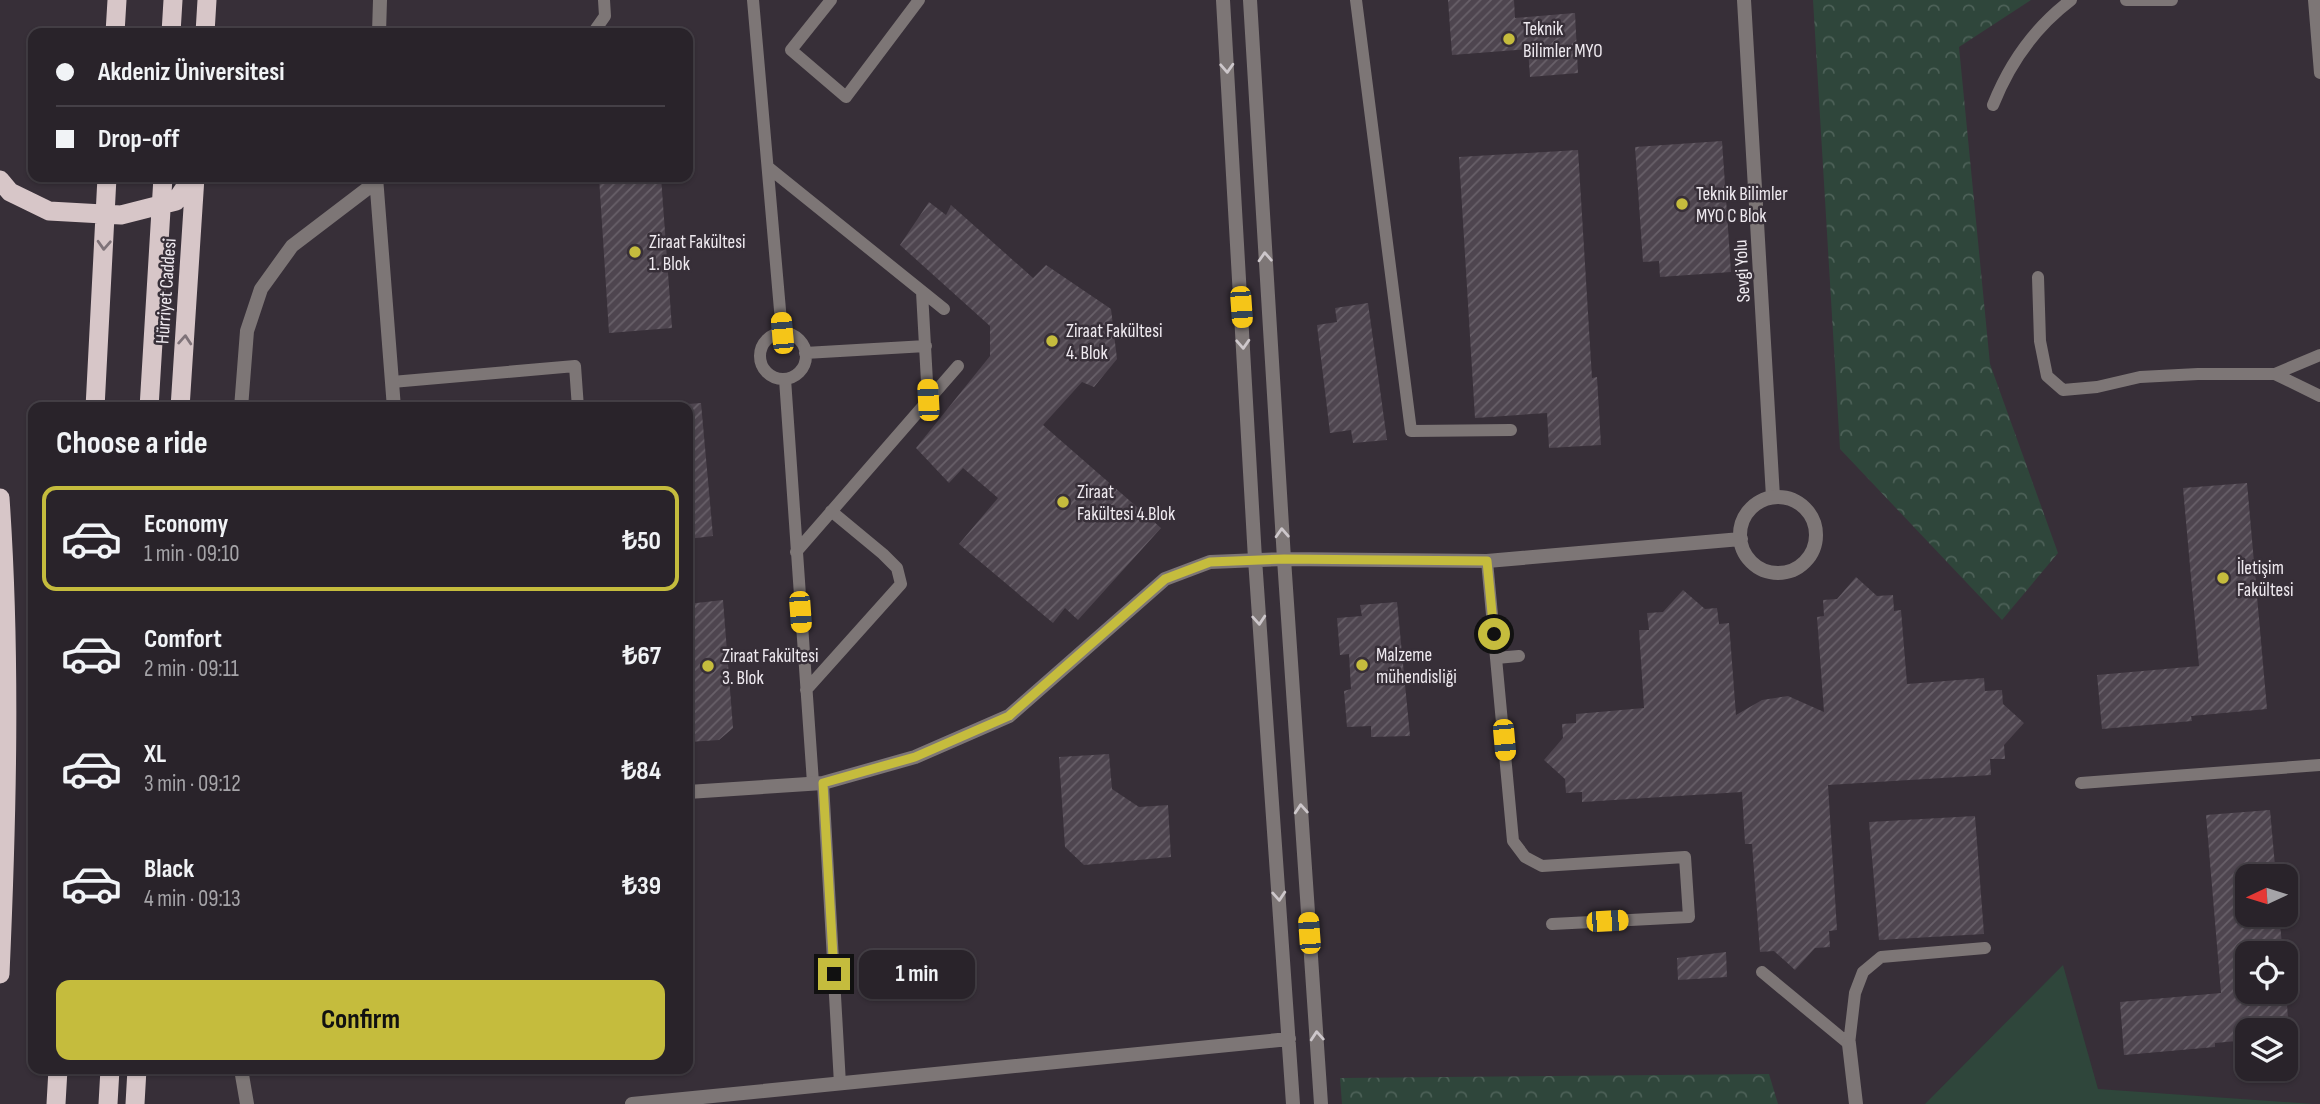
<!DOCTYPE html>
<html lang="en">
<head>
<meta charset="utf-8">
<style>
	body { margin:0; font-family:"Sofia Sans Condensed",sans-serif; background:#352f36; color:#f1f3f6; height:100vh; display:flex; flex-direction:column; font-size:26px; white-space:nowrap }
	* { box-sizing:border-box; margin:0 }
	p { font-size:23px; color:#a5a4a8 }
	.icon { flex:none; width:38px; height:38px; fill:none; stroke:currentColor; stroke-width:2; stroke-linecap:round; stroke-linejoin:round }
	.map { position:relative; flex:1; overflow:hidden }
	.sheet { position:absolute; left:28px; top:402px; width:665px; height:672px; display:flex; flex-direction:column; background:#29232a; border-radius:14px; box-shadow:0 2px 5px #0004,0 0 0 2px #454047 }
	.sheet>* { flex:none }
	.banner { position:absolute; left:28px; top:28px; width:665px; height:154px; border-radius:14px; box-shadow:0 2px 5px #0004,0 0 0 2px #454047; display:grid; align-content:center; height:154px; padding:0 28px; background:#29232a }
	.needle { width:46px; rotate:266deg }
	.fabs { position:absolute; left:2235px; top:864px; display:grid; gap:14px }
	.fabs a { display:grid; place-items:center; width:63px; height:63px; border-radius:14px; background:#29232a; box-shadow:0 2px 5px #0004,0 0 0 2px #454047; font-size:35px }
	.end { position:absolute; width:32px; height:32px; margin:-16px; border:9px solid #c5bc3d; background:#111; box-shadow:0 0 0 4px #111 }
	.from { border-radius:50% }
	.bubble { position:absolute; height:49px; border-radius:14px; background:#29232a; box-shadow:0 2px 5px #0004,0 0 0 2px #454047; font-size:23px; font-weight:700; line-height:49px; text-align:center }
	.car { position:absolute; width:21px; height:42px; margin:-21px -10px; border-radius:9px; box-shadow:0 0 5px 2px #0007; background:linear-gradient(#f5c518 24%,#345 0 40%,#f5c518 0 76%,#345 0 86%,#f5c518 0) }
	.banner b { display:flex; align-items:center; gap:24px; height:66px; font-size:26px }
	.banner b+b { border-top:2px solid #454047 }
	.banner i { width:18px; height:18px; background:#f1f3f6 }
	ul { padding:0; list-style:none }
	li { display:flex; align-items:center; gap:21px; height:105px; margin:0 14px 10px; padding:0 14px; border:4px solid transparent; border-radius:14px }
	li div { flex:1 }
	li b { display:block; font-size:26px }
	li em { font-style:normal; font-weight:700 }
	li.active { border-color:#c5bc3d }
	li>.icon { width:63px; height:63px; stroke-width:1.5 }
	h2 { padding:0 28px; font-size:32px; line-height:84px }
	.primary-button { display:flex; gap:14px; margin-top:auto; padding:14px 28px }
	.primary-button a { flex:1; height:80px; border-radius:14px; background:#c5bc3d; color:#111; font-size:28px; font-weight:700; line-height:80px; text-align:center }
	.map>svg:first-child { display:block }
	.grass { fill:#2f463b }
	.forest { fill:url(#forest-crowns) }
	.building { fill:url(#building-hatch) }
	.lines { fill:none; stroke-linecap:round; stroke-linejoin:round }
	.service { stroke:#7d7676; stroke-width:12 }
	.pedestrian { stroke:#7d7676; stroke-width:14 }
	.minor { stroke:#7d7676; stroke-width:14 }
	.trunk { stroke:#d7c6c8; stroke-width:19 }
	.oneway { stroke:#cdc7cb }
	.oneway2 { stroke:#7f7379 }
	.route { stroke:#c5bc3d; stroke-width:9 }
	.poi-dot { fill:#c5bc3d; stroke:#372f38; stroke-width:2.5 }
	.labels { text-anchor:middle; stroke-width:5; stroke-linejoin:round; paint-order:stroke }
	.poi-label { font-size:19px; fill:#efeaf0; stroke:#372f38; text-anchor:start }
	.street-label { font-size:19px; fill:#efeaf0; stroke:#372f38 }
</style>
</head>
<body>
<div class="map">
<svg width="2320" height="1104" viewBox="0 0 2320 1104">
	<defs>
		<pattern id="forest-crowns" width="20" height="18" patternUnits="userSpaceOnUse" patternTransform="scale(1.75)"><rect width="20" height="18" fill="#2f463b"/><path d="M2 6a3 3 0 1 1 6 0M12 15a3 3 0 1 1 6 0" fill="none" stroke="#4d6158"/></pattern>
		<pattern id="building-hatch" width="6" height="6" patternUnits="userSpaceOnUse" patternTransform="scale(1.75)"><rect width="6" height="6" fill="#4e454f"/><path d="M-1 1l2-2M0 6l6-6M5 7l2-2" fill="none" stroke="#686069"/></pattern>
	</defs>
	<rect width="100%" height="100%" fill="#372f38"/>
	<path class="grass" d="M2063 965 2098 1089 2314 1104H1925Z"/>
	<path class="forest" d="M1813 0H2031L1959 47 1990 364 2058 553 2002 620 1840 449Z
		M1769 1074 1778 1104H1342L1340 1078Z"/>
	<path class="building" d="M1448 0H1514L1515 18 1575 13 1578 73 1530 77 1528 49 1452 55Z
		M1722 141 1731 272 1660 277 1659 261 1643 262 1635 147Z
		M1578 150 1592 378 1597 377 1601 445 1549 448 1547 413 1475 418 1459 157Z
		M599 177H661L672 328 609 333Z
		M929 202 946 215 951 205 1033 278 1046 265 1111 309 1117 359 1094 387 1082 382 1043 425 1161 528 1078 620 1065 608 1053 623 959 544 998 498 963 468 949 483 916 448 990 356V326L900 245Z
		M1368 303 1387 440 1353 443 1351 430 1330 433 1317 325 1337 322 1335 308Z
		M701 403 713 536 688 539V404Z
		M2247 483 2267 709 2191 716 2192 721 2102 729 2097 675 2199 666 2183 488Z
		M1856 577 1877 596 1893 595 1894 611 1901 610 1907 684 1984 678 1985 691 2002 690 2003 704 2024 723 2004 745 2005 759H1990L1991 775 1828 785 1837 930 1829 931 1830 947 1815 948 1795 970 1774 951 1760 952 1752 844H1745L1742 792 1582 802V792L1566 793 1565 779 1544 760 1563 738 1562 724 1576 723V714L1644 708 1639 630H1649L1647 613 1663 612 1683 590 1705 609 1717 608 1719 624 1729 623 1736 715 1762 700 1788 696 1824 712 1817 617 1824 616 1823 600 1837 599Z
		M723 600 733 728 719 740 688 742V604Z
		M1397 602 1410 736 1371 737V726L1347 727 1344 691 1351 689 1349 654 1340 655 1337 618 1362 616 1360 605Z
		M1109 754 1112 789 1139 807 1168 805 1171 857 1084 865 1065 847 1059 757Z
		M2270 810 2276 877H2247V915H2279L2283 954H2247V992H2286L2289 1031H2247V1040L2215 1043V1047L2124 1055 2120 1002 2221 993 2206 815Z
		M1975 816 1984 934 1879 940 1869 822Z
		M1726 952 1727 977 1678 980 1677 958Z"/>
	<g class="lines">
		<path class="service" d="M753 0 782 333
			M831 0 791 50 846 97 919 0
			M1356 0 1411 431 1511 430
			M2126 0H2172
			M2314 0 2320 73
			M593 33 605 16 604 0
			M1993 105C2010 62 2034 28 2071 0
			M769 168 944 309
			M2038 277 2040 341 2047 376 2063 390 2097 387 2140 377 2198 374H2275L2320 355
			M922 292 928 400
			M760 356a23 23 0 1 1 46 0a23 23 0 1 1-46 0Z
			M805 353 926 346
			M2275 374 2320 396
			M785 379 813 783
			M392 382 575 366 578 408
			M796 552 958 366
			M1487 561 1513 841 1525 857 1542 866 1685 857 1689 917 1552 924
			M1496 658 1519 656
			M806 690 901 584 897 568 883 554 831 511
			M823 783 840 1084
			M2081 783 2320 765
			M1762 972 1849 1044
			M1849 1044 1855 993 1863 972 1881 957 1985 948"/>
		<path class="pedestrian" d="M1744 0 1773 497"/>
		<path class="minor" d="M1223 0 1255 559 1293 1104
			M1250 0 1284 559 1321 1104
			M379 33 380 0
			M376 177 394 408
			M241 408 247 331 261 289 292 246 376 182
			M1740 535a38 38 0 1 1 76 0a38 38 0 1 1-76 0Z
			M688 792 823 783 915 757 1009 716 1165 579 1210 562 1284 559 1487 561 1741 539
			M1849 1044 1856 1104
			M241 1069 247 1104
			M632 1104 1289 1039"/>
		<path class="trunk" d="M115 33 117 0
			M171 33 173 0
			M205 33 207 0
			M0 180 10 192 49 211 121 215 176 201 192 177
			M95 408 107 177
			M149 408 163 177
			M180 408 195 177
			M0 498C11 656 7 816 0 974
			M56 1104 58 1069
			M108 1104 110 1069
			M135 1104 137 1069"/>
	</g>
	<defs><path id="oneway-chevron" d="M-2-3.5L2.5 0L-2 3.5" fill="none" stroke-width="1.6" stroke-linecap="round" stroke-linejoin="round" transform="scale(1.75)"/></defs>
	<g class="oneway">
		<use href="#oneway-chevron" transform="translate(1227 68) rotate(87)"/>
		<use href="#oneway-chevron" transform="translate(1265 257) rotate(-93)"/>
		<use href="#oneway-chevron" transform="translate(1243 344) rotate(87)"/>
		<use href="#oneway-chevron" transform="translate(1282 533) rotate(-93)"/>
		<use href="#oneway-chevron" transform="translate(1259 620) rotate(86)"/>
		<use href="#oneway-chevron" transform="translate(1301 809) rotate(-94)"/>
		<use href="#oneway-chevron" transform="translate(1279 896) rotate(86)"/>
		<use href="#oneway-chevron" transform="translate(1317 1036) rotate(-94)"/>
	</g>
	<g class="oneway2">
		<use href="#oneway-chevron" transform="translate(104 245) rotate(93)"/>
		<use href="#oneway-chevron" transform="translate(185 340) rotate(-86)"/>
	</g>
	<g class="lines">
		<path class="route" d="M834 974 823 783 915 757 1009 716 1165 579 1210 562 1284 559 1487 561 1494 634"/>
	</g>
	<g class="poi-dot">
		<circle cx="1509" cy="39" r="7"/>
		<circle cx="1682" cy="204" r="7"/>
		<circle cx="635" cy="252" r="7"/>
		<circle cx="1052" cy="341" r="7"/>
		<circle cx="1063" cy="502" r="7"/>
		<circle cx="2223" cy="578" r="7"/>
		<circle cx="1362" cy="665" r="7"/>
		<circle cx="708" cy="666" r="7"/>
	</g>
	<g class="labels">
		<g class="poi-label">
			<text x="1523" y="35">Teknik<tspan x="1523" dy="22">Bilimler MYO</tspan></text>
			<text x="1696" y="200">Teknik Bilimler<tspan x="1696" dy="22">MYO C Blok</tspan></text>
			<text x="649" y="248">Ziraat Fakültesi<tspan x="649" dy="22">1. Blok</tspan></text>
			<text x="1066" y="337">Ziraat Fakültesi<tspan x="1066" dy="22">4. Blok</tspan></text>
			<text x="1077" y="498">Ziraat<tspan x="1077" dy="22">Fakültesi 4.Blok</tspan></text>
			<text x="2237" y="574">İletişim<tspan x="2237" dy="22">Fakültesi</tspan></text>
			<text x="1376" y="661">Malzeme<tspan x="1376" dy="22">mühendisliği</tspan></text>
			<text x="722" y="662">Ziraat Fakültesi<tspan x="722" dy="22">3. Blok</tspan></text>
		</g>
		<g class="street-label">
			<text transform="translate(1741 271) rotate(-93)" y="7">Sevgi Yolu</text>
			<text transform="translate(165 291) rotate(-86)" y="7">Hürriyet Caddesi</text>
		</g>
	</g>
</svg>
<div class="fabs">
<a><svg class="needle" viewBox="-14 -14 28 28"><path d="M0-13l5 13h-10z" fill="#e53935"/><path d="M0 13l5-13h-10z" fill="#a5a4a8"/></svg></a>
<a><svg class="icon" aria-label="locate" viewBox="0 0 24 24"><circle cx="12" cy="12" r="6"/><path d="M12 2v4M12 18v4M2 12h4M18 12h4"/></svg></a>
<a><svg class="icon" aria-label="layers" viewBox="0 0 24 24"><path d="M12 4l9 5-9 5-9-5zM3 14l9 5 9-5"/></svg></a>
</div>
<i class="end from" style="left:1494px;top:634px"></i>
<i class="end" style="left:834px;top:974px"></i>
<div class="bubble" style="left:859px;top:950px;width:116px">1 min</div>
<i class="car" style="left:1241px;top:307px;rotate:176deg"></i>
<i class="car" style="left:782px;top:333px;rotate:355deg"></i>
<i class="car" style="left:928px;top:400px;rotate:357deg"></i>
<i class="car" style="left:800px;top:612px;rotate:176deg"></i>
<i class="car" style="left:1504px;top:740px;rotate:175deg"></i>
<i class="car" style="left:1607px;top:921px;rotate:87deg"></i>
<i class="car" style="left:1309px;top:933px;rotate:356deg"></i>
<div class="banner">
<b><i class="from"></i>Akdeniz Üniversitesi</b>
<b><i></i>Drop-off</b>
</div>
<section class="sheet">
<h2>Choose a ride</h2>
<ul>
<li class="active"><svg class="icon" aria-label="car" viewBox="0 0 24 24"><path d="M5 17H2v-5l4-1 3-4h7l3 4 3 1v5h-3M9 17h6M6 11h13"/><circle cx="7" cy="17" r="2"/><circle cx="17" cy="17" r="2"/></svg><div><b>Economy</b><p>1 min · 09:10</p></div><em>₺50</em></li>
<li><svg class="icon" aria-label="car" viewBox="0 0 24 24"><path d="M5 17H2v-5l4-1 3-4h7l3 4 3 1v5h-3M9 17h6M6 11h13"/><circle cx="7" cy="17" r="2"/><circle cx="17" cy="17" r="2"/></svg><div><b>Comfort</b><p>2 min · 09:11</p></div><em>₺67</em></li>
<li><svg class="icon" aria-label="car" viewBox="0 0 24 24"><path d="M5 17H2v-5l4-1 3-4h7l3 4 3 1v5h-3M9 17h6M6 11h13"/><circle cx="7" cy="17" r="2"/><circle cx="17" cy="17" r="2"/></svg><div><b>XL</b><p>3 min · 09:12</p></div><em>₺84</em></li>
<li><svg class="icon" aria-label="car" viewBox="0 0 24 24"><path d="M5 17H2v-5l4-1 3-4h7l3 4 3 1v5h-3M9 17h6M6 11h13"/><circle cx="7" cy="17" r="2"/><circle cx="17" cy="17" r="2"/></svg><div><b>Black</b><p>4 min · 09:13</p></div><em>₺39</em></li>
</ul>
<div class="primary-button"><a>Confirm</a></div>
</section>
</div>
</body>
</html>
